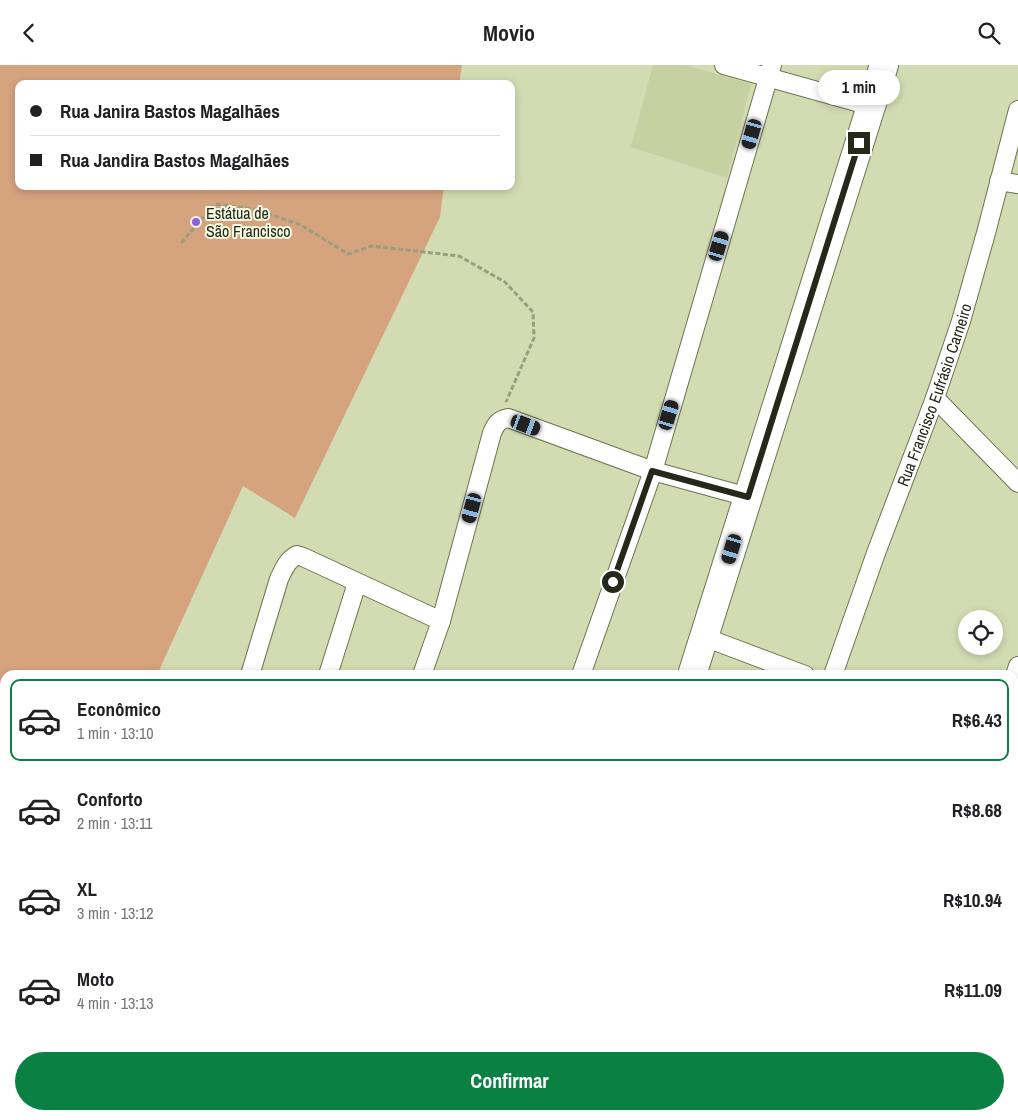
<!DOCTYPE html>
<html lang="pt">
<head>
<meta charset="utf-8">
<style>
	body { margin:0; font-family:"Archivo Narrow",sans-serif; background:#f2f2f2; color:#202124; height:100vh; display:flex; flex-direction:column; font-size:19px; white-space:nowrap }
	* { box-sizing:border-box; margin:0 }
	p { font-size:16px; color:#757577 }
	.icon { flex:none; width:28px; height:28px; fill:none; stroke:currentColor; stroke-width:2; stroke-linecap:round; stroke-linejoin:round }
	.map { position:relative; flex:1; overflow:hidden }
	.panel { position:absolute; left:0px; top:605px; width:1019px; height:450px; display:flex; flex-direction:column; background:#fff; border-radius:15px 15px 0 0; box-shadow:0 2px 8px #0003 }
	.panel>* { flex:none }
	.hud { position:absolute; left:15px; top:15px; width:500px; height:110px; border-radius:10px; box-shadow:0 2px 8px #0003; display:grid; align-content:center; height:110px; padding:0 15px; background:#fff }
	.fabs { position:absolute; left:958px; top:545px; display:grid; gap:10px }
	.fabs a { display:grid; place-items:center; width:45px; height:45px; border-radius:50%; background:#fff; box-shadow:0 2px 8px #0003; font-size:25px }
	.end { position:absolute; width:22px; height:22px; margin:-11px; border:6px solid #262919; background:#fff; box-shadow:0 0 0 2px #fff }
	.from { border-radius:50% }
	.bubble { position:absolute; height:35px; border-radius:18px; background:#fff; box-shadow:0 2px 8px #0003; font-size:16px; font-weight:700; line-height:35px; text-align:center }
	.car { position:absolute; width:15px; height:30px; margin:-15px -8px; border-radius:6px; box-shadow:0 0 4px 1px #0007; background:linear-gradient(#222 24%,#8ab4d8 0 40%,#222 0 76%,#8ab4d8 0 86%,#222 0) }
	.hud b { display:flex; align-items:center; gap:18px; height:48px; font-size:19px }
	.hud b+b { border-top:1px solid #e0e0e0 }
	.hud i { width:12px; height:12px; background:#202124 }
	ul { padding:9px 0 0; list-style:none }
	li { display:flex; align-items:center; gap:15px; height:82px; margin:0 10px 8px; padding:0 5px; border:2px solid transparent; border-radius:10px }
	li div { flex:1 }
	li b { display:block; font-size:19px }
	li em { font-style:normal; font-weight:700 }
	li.active { border-color:#0b8043 }
	li>.icon { width:45px; height:45px; stroke-width:1.5 }
	.button { display:flex; gap:10px; margin-top:auto; padding:10px 15px }
	.button a { flex:1; height:58px; border-radius:30px; background:#0b8043; color:#fff; font-size:20px; font-weight:700; line-height:58px; text-align:center }
	header { display:flex; justify-content:space-between; align-items:center; height:65px; padding:0 15px; background:#fff; font-size:22px; font-weight:700 }
	.map>svg:first-child { display:block }
	.built { fill:#c7d0a0 }
	.green { fill:#d6a37f }
	.building { fill:#9db693; stroke:#6a8261 }
	.lines { fill:none; stroke-linecap:round; stroke-linejoin:round }
	.minor-casing { stroke:#6d744e; stroke-width:20 }
	.trunk-casing { stroke:#6d744e; stroke-width:30 }
	.path { stroke:#989e7e; stroke-width:3; stroke-dasharray:5 2.5; stroke-linecap:butt }
	.minor { stroke:#fff; stroke-width:18 }
	.trunk { stroke:#fff; stroke-width:28 }
	.route { stroke:#262919; stroke-width:6 }
	.poi-dot { fill:#8c61db; stroke:#f5fae5; stroke-width:2 }
	.labels { text-anchor:middle; stroke-width:4; stroke-linejoin:round; paint-order:stroke }
	.poi-label { font-size:16px; fill:#262919; stroke:#f5fae5; text-anchor:start }
	.street-label { font-size:16px; fill:#262919; stroke:#f5fae5 }
</style>
</head>
<body>
<header><svg class="icon" aria-label="back" viewBox="0 0 24 24"><path d="M15 5l-7 7 7 7"/></svg>Movio<svg class="icon" aria-label="search" viewBox="0 0 24 24"><circle cx="10" cy="10" r="6"/><path d="M15 15l6 6"/></svg></header>
<div class="map">
<svg width="1018" height="1055" viewBox="0 0 1018 1055">
	<rect width="100%" height="100%" fill="#d3dbb2"/>
	<path class="built" d="M653 0H685L751 19 727 113 631 82Z"/>
	<path class="green" d="M0 0H462L459 19H19V121H444L440 152 295 453 243 421 157 610H5V939L0 947Z"/>
	<path class="building" d="M1014 780 1018 781V813L1014 825Z
		M890 1050H935L934 1055H906Z"/>
	<g class="lines">
		<defs>
			<g id="minor">
				<path d="M724 0 871 41"/>
				<path d="M999 116 1018 119"/>
				<path d="M935 333 1018 418"/>
				<path d="M704 572 805 610"/>
				<path d="M250 610 279 514C284 504 287 495 297 490L303 492 441 556"/>
				<path d="M328 610 357 518"/>
				<path d="M422 610 441 556 492 368C496 359 498 355 508 353L653 406 748 432"/>
				<path d="M581 610 653 406 772 0"/>
				<path id="s1" d="M833 610 876 488 935 333 961 256 986 168 1018 45"/>
				<path d="M1014 614 1018 601"/>
				<path d="M1014 689 1018 691"/>
				<path d="M1014 879 1018 882"/>
				<path d="M0 956 5 944"/>
				<path d="M0 1006 5 1011"/>
				<path d="M44 1050 50 1055"/>
				<path d="M820 1050 837 1055"/>
				<path d="M181 1055 184 1050"/>
				<path d="M415 1055 417 1050"/>
			</g>
			<path id="trunk" d="M692 610 884 0
				M527 1055 529 1050
				M564 1055 565 1050"/>
		</defs>
		<use href="#minor" class="minor-casing"/>
		<use href="#trunk" class="trunk-casing"/>
		<path class="path" d="M181 178 215 139 254 144 301 160 348 189 372 181 459 191 505 217 533 247 534 273 506 337"/>
		<use href="#minor" class="minor"/>
		<use href="#trunk" class="trunk"/>
	</g>
	<g class="lines">
		<path class="route" d="M613 517 652 406 748 432 859 78"/>
	</g>
	<circle class="poi-dot" cx="196" cy="157" r="5"/>
	<g class="labels">
		<g class="poi-label">
			<text x="206" y="154">Estátua de<tspan x="206" dy="18">São Francisco</tspan></text>
		</g>
		<g class="street-label">
			<text dy="6" stroke="none"><textPath href="#s1" startOffset="298">Rua Francisco Eufrásio Carneiro</textPath></text>
		</g>
	</g>
</svg>
<div class="fabs">
<a><svg class="icon" aria-label="locate" viewBox="0 0 24 24"><circle cx="12" cy="12" r="6"/><path d="M12 2v4M12 18v4M2 12h4M18 12h4"/></svg></a>
</div>
<i class="end from" style="left:613px;top:517px"></i>
<i class="end" style="left:859px;top:78px"></i>
<div class="bubble" style="left:818px;top:5px;width:82px">1 min</div>
<i class="car" style="left:752px;top:69px;rotate:196deg"></i>
<i class="car" style="left:719px;top:181px;rotate:17deg"></i>
<i class="car" style="left:669px;top:350px;rotate:17deg"></i>
<i class="car" style="left:526px;top:360px;rotate:110deg"></i>
<i class="car" style="left:472px;top:443px;rotate:195deg"></i>
<i class="car" style="left:732px;top:484px;rotate:197deg"></i>
<div class="hud">
<b><i class="from"></i>Rua Janira Bastos Magalhães</b>
<b><i></i>Rua Jandira Bastos Magalhães</b>
</div>
<section class="panel">
<ul>
<li class="active"><svg class="icon" aria-label="car" viewBox="0 0 24 24"><path d="M5 17H2v-5l4-1 3-4h7l3 4 3 1v5h-3M9 17h6M6 11h13"/><circle cx="7" cy="17" r="2"/><circle cx="17" cy="17" r="2"/></svg><div><b>Econômico</b><p>1 min · 13:10</p></div><em>R$6.43</em></li>
<li><svg class="icon" aria-label="car" viewBox="0 0 24 24"><path d="M5 17H2v-5l4-1 3-4h7l3 4 3 1v5h-3M9 17h6M6 11h13"/><circle cx="7" cy="17" r="2"/><circle cx="17" cy="17" r="2"/></svg><div><b>Conforto</b><p>2 min · 13:11</p></div><em>R$8.68</em></li>
<li><svg class="icon" aria-label="car" viewBox="0 0 24 24"><path d="M5 17H2v-5l4-1 3-4h7l3 4 3 1v5h-3M9 17h6M6 11h13"/><circle cx="7" cy="17" r="2"/><circle cx="17" cy="17" r="2"/></svg><div><b>XL</b><p>3 min · 13:12</p></div><em>R$10.94</em></li>
<li><svg class="icon" aria-label="car" viewBox="0 0 24 24"><path d="M5 17H2v-5l4-1 3-4h7l3 4 3 1v5h-3M9 17h6M6 11h13"/><circle cx="7" cy="17" r="2"/><circle cx="17" cy="17" r="2"/></svg><div><b>Moto</b><p>4 min · 13:13</p></div><em>R$11.09</em></li>
</ul>
<div class="button"><a>Confirmar</a></div>
</section>
</div>
</body>
</html>
